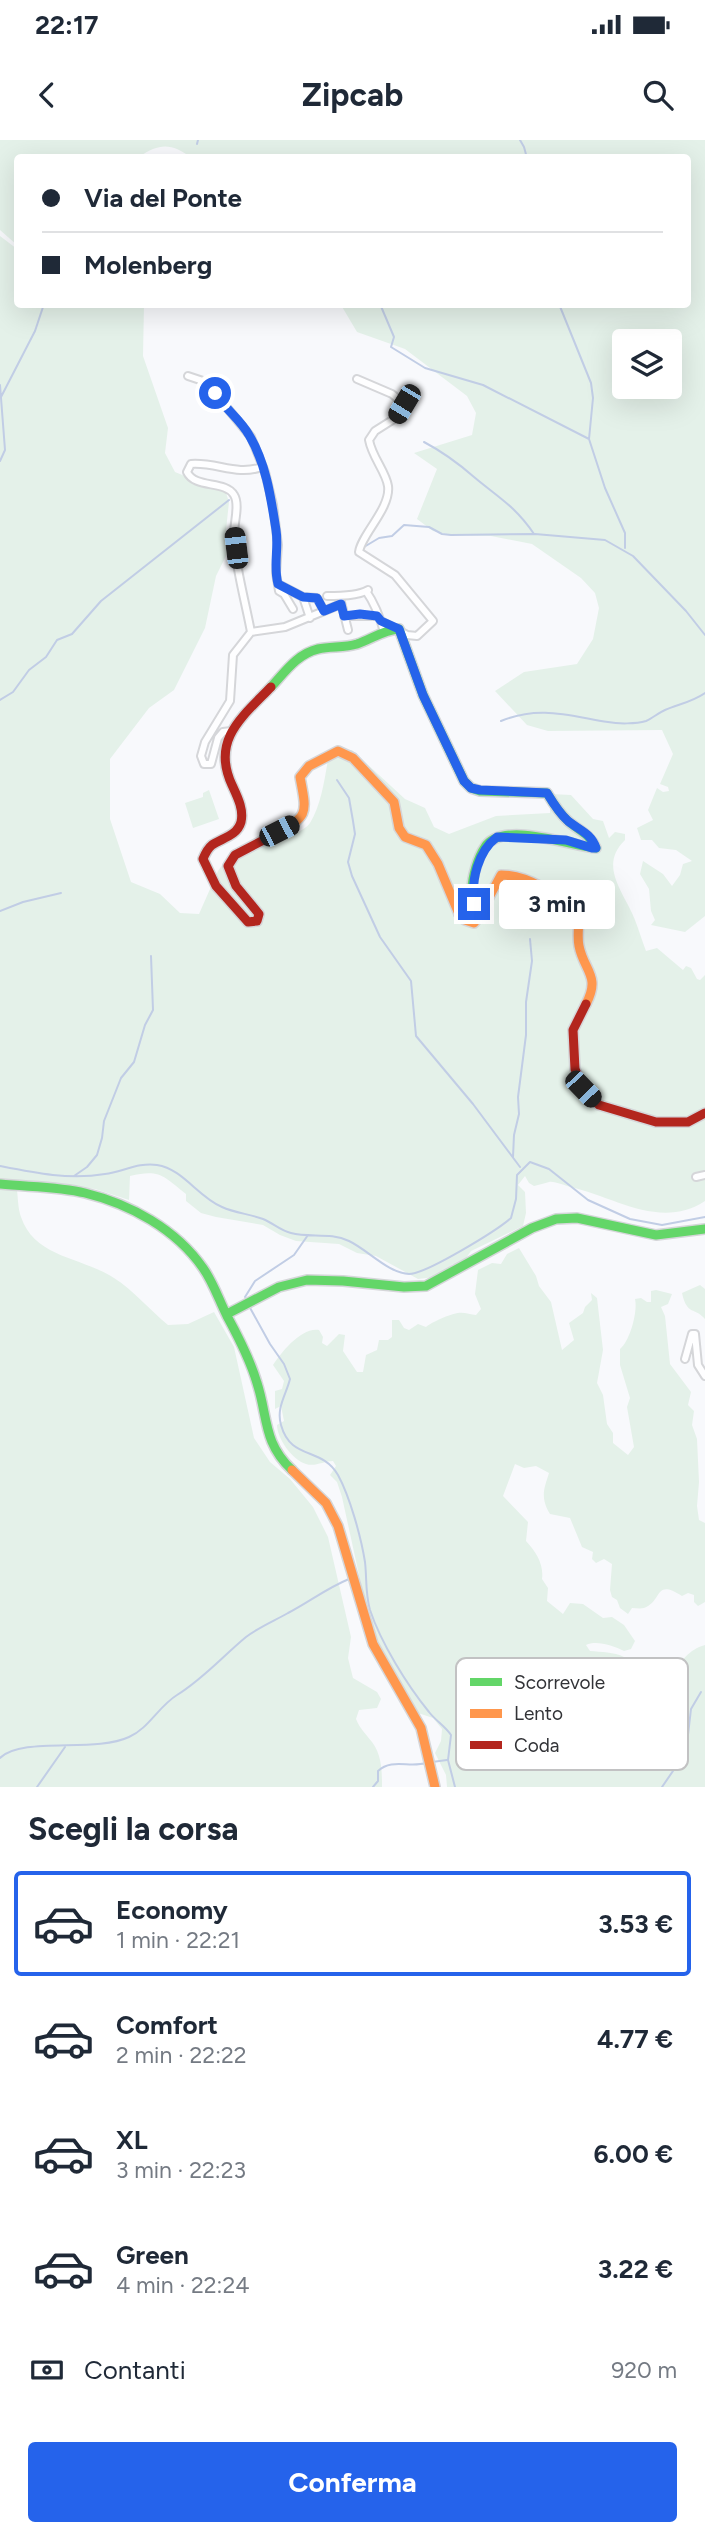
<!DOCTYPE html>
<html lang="it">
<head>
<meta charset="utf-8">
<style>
	body { margin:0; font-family:Figtree,sans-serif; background:#f2f2f3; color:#1f2937; height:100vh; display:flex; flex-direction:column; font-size:26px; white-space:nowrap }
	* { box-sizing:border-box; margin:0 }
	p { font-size:23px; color:#747a83 }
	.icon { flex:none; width:38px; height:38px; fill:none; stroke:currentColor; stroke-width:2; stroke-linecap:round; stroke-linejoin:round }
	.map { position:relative; height:1647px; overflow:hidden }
	.sheet { display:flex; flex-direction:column; background:#fff; flex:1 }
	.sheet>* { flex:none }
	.hud { position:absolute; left:14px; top:14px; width:677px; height:154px; border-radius:7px; box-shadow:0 7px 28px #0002; display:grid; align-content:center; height:154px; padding:0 28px; background:#fff }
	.tools { position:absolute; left:612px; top:189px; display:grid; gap:14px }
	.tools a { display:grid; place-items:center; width:70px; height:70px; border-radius:7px; background:#fff; box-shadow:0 7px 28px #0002; font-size:35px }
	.end { position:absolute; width:32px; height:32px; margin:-16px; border:9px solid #2563eb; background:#fff; box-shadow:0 0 0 4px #fff }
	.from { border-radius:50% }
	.bubble { position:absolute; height:49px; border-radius:7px; background:#fff; box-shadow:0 7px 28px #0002; font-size:23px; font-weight:700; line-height:49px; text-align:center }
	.car { position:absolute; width:21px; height:42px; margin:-21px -10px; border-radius:9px; box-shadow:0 0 5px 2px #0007; background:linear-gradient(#222 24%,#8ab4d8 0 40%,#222 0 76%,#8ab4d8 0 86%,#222 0) }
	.hud b { display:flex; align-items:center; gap:24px; height:66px; font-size:26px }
	.hud b+b { border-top:2px solid #e0e1e3 }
	.hud i { width:18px; height:18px; background:#1f2937 }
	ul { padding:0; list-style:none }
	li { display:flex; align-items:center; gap:21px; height:105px; margin:0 14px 10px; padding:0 14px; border:4px solid transparent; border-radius:7px }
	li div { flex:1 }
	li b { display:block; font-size:26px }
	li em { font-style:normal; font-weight:700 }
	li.on { border-color:#2563eb }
	li>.icon { width:63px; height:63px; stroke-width:1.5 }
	h2 { padding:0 28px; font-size:32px; line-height:84px }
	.pay { display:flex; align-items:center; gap:18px; height:77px; padding:0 28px; font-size:26px }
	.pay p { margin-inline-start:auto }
	.primary-button { display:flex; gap:14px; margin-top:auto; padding:14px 28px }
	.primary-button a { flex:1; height:80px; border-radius:7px; background:#2563eb; color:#fff; font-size:28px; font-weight:700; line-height:80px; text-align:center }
	.status { display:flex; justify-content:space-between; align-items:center; height:49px; padding:0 35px; background:#fff; direction:ltr }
	.status svg { height:19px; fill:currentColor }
	header { display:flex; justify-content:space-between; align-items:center; height:91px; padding:0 28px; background:#fff; font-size:32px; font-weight:700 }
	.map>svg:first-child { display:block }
	.green { fill:#e4f1e9; fill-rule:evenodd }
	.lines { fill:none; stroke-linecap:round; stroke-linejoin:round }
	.stream { stroke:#c1cde5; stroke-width:2 }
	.street-casing { stroke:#d5d6d9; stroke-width:10 }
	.fast-casing { stroke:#d5d6d9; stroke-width:12 }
	.slow-casing { stroke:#d5d6d9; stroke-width:12 }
	.jam-casing { stroke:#d5d6d9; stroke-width:12 }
	.street { stroke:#fefeff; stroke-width:6 }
	.fast { stroke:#63d668; stroke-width:9 }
	.slow { stroke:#ff974d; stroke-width:9 }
	.jam { stroke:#b3261e; stroke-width:9 }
	.route { stroke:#2563eb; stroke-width:9 }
	.key { fill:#fff; stroke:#c2c2c3; stroke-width:2 }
	.key-label { font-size:19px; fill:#323337 }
</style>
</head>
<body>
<div class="status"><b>22:17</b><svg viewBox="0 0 49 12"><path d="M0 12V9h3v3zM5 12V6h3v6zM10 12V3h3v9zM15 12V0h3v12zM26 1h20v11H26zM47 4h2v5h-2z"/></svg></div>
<header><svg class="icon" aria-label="back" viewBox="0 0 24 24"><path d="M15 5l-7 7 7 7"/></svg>Zipcab<svg class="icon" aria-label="search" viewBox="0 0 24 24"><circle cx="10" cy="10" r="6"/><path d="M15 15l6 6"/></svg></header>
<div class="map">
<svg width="705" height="1647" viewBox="0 0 705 1647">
	<rect width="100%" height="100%" fill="#f8f9fc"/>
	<path class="green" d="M0 0H705V776L685 792 651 785 655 780 651 771 649 749 640 734 643 721 663 734 672 746 680 735 683 724 692 721 676 710 659 708 652 700H641L637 688 653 680 648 670 657 648 663 652 669 651 668 647 660 644 673 614 662 590 548 591 527 585 495 551 524 532 577 524 593 499 599 468 595 453 581 438 532 404 491 396 451 395 433 391 417 379 437 329 414 313 472 295 476 273 467 256 405 209 357 192 341 165 688 164V18H192C171 3 160 3 139 17L18 18 17 105 0 90ZM625 201H670V247H625Z
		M0 96 17 109 18 164 144 165 143 216 168 288 165 313 175 332 226 353 229 362 226 390 228 412 216 436 205 488 174 550 149 568 110 619V679L131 742 160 754 180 773 199 774 218 731 229 715C246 713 301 696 310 683 323 662 325 633 330 609L352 610 405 659 425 668 434 687 449 694 496 676 550 673V665L592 703 496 695 485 704 472 763 458 775 475 785C489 771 492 754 503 737L514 738 561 763 576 778 590 851 578 871 572 930 597 968 656 985 705 976V1061C661 1090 614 1057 571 1047 565 1046 555 1041 549 1042 545 1043 539 1045 534 1046L529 1043 525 1036 518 1045 525 1052 526 1073 523 1086 471 1111 464 1121 456 1124H453L435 1137 418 1139 376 1116 357 1113 339 1104 296 1101 280 1095 263 1085 216 1077 201 1073 186 1061V1054C163 1036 160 1029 130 1036L129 1060 95 1049 0 1039Z
		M209 650 219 679 193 688 185 663 203 657V653Z
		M551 654 571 655 593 679 603 681 609 698 615 692 625 694V700C598 726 624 752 635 780 639 790 642 801 646 811L657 808 683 830 686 826 691 828 697 839 700 840 705 835V971L687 980H657L600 964 585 948 577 929 575 891 594 852 581 805V776L507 731 473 781 466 779 463 770 467 771 487 706 497 699 597 703 591 692 571 680Z
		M0 1049 17 1050C18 1058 18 1069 21 1077 35 1118 82 1117 114 1138 133 1150 150 1170 168 1185L188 1184 214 1172 234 1207 254 1298 270 1322 290 1339 313 1367 328 1397 351 1497 348 1518 353 1538 377 1552 381 1559 377 1568 359 1570 356 1579C360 1589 366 1594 372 1602 382 1615 382 1632 382 1647H0Z
		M519 1108 536 1136 539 1146 551 1162 562 1210 574 1200 569 1183 583 1173 585 1167 592 1160 591 1153 597 1158 603 1210 597 1243 603 1255 607 1284 613 1293V1303L628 1315 634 1307 627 1267 630 1258 620 1225V1209C630 1201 638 1171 635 1159L641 1158 647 1162H651V1151L656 1150 672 1154 668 1164 661 1167 665 1176 670 1224 691 1252 688 1265 694 1271 692 1285 697 1299 699 1342 697 1366 699 1380 705 1383V1462L698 1466 694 1462V1455L688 1453 682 1456C654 1438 663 1461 644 1468 640 1469 636 1468 632 1468L628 1474 620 1468 617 1460 612 1457 610 1450 612 1424 604 1419 596 1423 592 1419 593 1412 582 1407 570 1378 550 1374C540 1357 544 1349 549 1333L536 1326 524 1328 515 1324 503 1356 528 1382 526 1401C536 1412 544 1424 542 1439L548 1448 547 1461 563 1474 570 1463 583 1464 603 1478 612 1477 624 1485 635 1501 631 1509 624 1511C613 1506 597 1500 586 1505L590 1511C601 1512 614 1512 624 1517 641 1525 653 1537 673 1533 683 1520 688 1510 705 1505V1647H447L446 1635 435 1613 441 1601 442 1589 433 1578 418 1573 378 1506 366 1467 342 1357 337 1342 330 1335 336 1326 333 1321C324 1321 315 1327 306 1324 292 1320 277 1298 277 1285L284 1281 281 1266 275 1269V1251L282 1249 284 1241 273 1225C281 1213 301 1187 319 1190L323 1197 322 1203 327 1206 339 1194 345 1195 343 1211 357 1232H363L366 1215 377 1210 379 1200H388L392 1197V1180H399L404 1188 409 1190 418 1184 426 1187C432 1182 450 1174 458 1173 465 1172 470 1175 476 1175L481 1169 475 1154 478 1130 492 1123 501 1124 507 1114Z
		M700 1145 705 1149V1179C695 1167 687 1176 682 1153Z"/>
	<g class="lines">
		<path class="stream" d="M520 0 524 7 527 18
			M197 4 198 0
			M380 164 394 197 391 207 425 228 483 245 589 299
			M559 164 591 243 593 258 589 299 605 348 625 393V408
			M0 245 5 310 0 321
			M1 257 35 191 44 164
			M424 302C443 312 458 323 474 337 499 358 515 366 534 394
			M364 407 379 398 392 396 404 385 429 387 442 394 451 395 535 394 605 400 633 416 686 471 705 495
			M0 560 13 552 29 530 46 517 57 500 72 494 101 461 229 360
			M501 581C539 565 570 576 608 582 618 584 636 584 646 581 653 578 658 573 665 570 679 564 692 562 705 553
			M337 640 349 658 353 681 355 694 348 722 352 736 380 797 411 841 416 896 473 964 520 1027
			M0 771 23 762 61 753
			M513 1017 514 995 519 974 518 957 526 895V862L532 821 530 799
			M0 1026C35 1033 69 1040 105 1034 122 1032 139 1022 157 1025 183 1029 198 1057 222 1067 235 1073 250 1074 263 1079 273 1083 281 1091 291 1093 310 1098 330 1092 349 1101 368 1110 388 1133 409 1134 426 1134 496 1091 511 1078L516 1059 517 1035 530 1022 549 1029 588 1060 630 1079 662 1085 705 1077
			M74 1036 87 1027 97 1015 102 998 104 981 121 938 134 922 145 885 153 870 151 816
			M245 1157 255 1141 294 1115 308 1095
			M249 1166 270 1204 284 1224 290 1239C286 1255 276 1268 281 1285 291 1321 321 1306 338 1335 350 1357 361 1397 365 1422 367 1439 365 1452 370 1470 381 1503 407 1545 429 1572 436 1581 445 1586 451 1595L448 1620 455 1647
			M0 1618C22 1596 95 1613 129 1597 148 1589 159 1566 177 1555 203 1539 223 1516 246 1497 259 1487 274 1481 288 1473 309 1462 327 1448 349 1439
			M432 1622 447 1620
			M37 1647 65 1607
			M373 1647 378 1641V1631C392 1618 409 1628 426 1623
			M662 1647 686 1612 691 1569 701 1552"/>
		<defs>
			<path id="street" d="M188 236 206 242 251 297 265 332 273 365 278 405 276 433 279 451 284 454 293 469
				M357 239 392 254 404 264 394 279 375 291 369 300C372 317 386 332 388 346 391 368 361 395 359 412L395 435 433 481 417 496 407 495 381 481
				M278 444 303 457 317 458 324 471
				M366 451C375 464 380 477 384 492
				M327 456C339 456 358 456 368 450
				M303 457 310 478
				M341 462 348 490
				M344 476H377
				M251 492 285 487 341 464
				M231 591 223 592 218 598 211 624H204L201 616 205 602 230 561 233 515 251 492C245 460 235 426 234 393 234 383 240 364 234 355 225 340 195 349 187 332L191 324C217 322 236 336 262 327
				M696 1037 705 1035
				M685 1219 692 1194H695L698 1225 705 1236"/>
			<path id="fast" d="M271 547C285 532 297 514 318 509 331 506 344 508 357 504 372 499 383 490 399 489L423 555 464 641 471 648 480 651 547 653C553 663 559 673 568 681 578 690 590 694 596 708 571 706 502 680 485 707 478 717 472 737 472 749 472 755 474 759 472 765L471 768H462L459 774
				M0 1044C27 1047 58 1046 85 1053 130 1064 176 1089 203 1128 213 1142 219 1160 227 1176 239 1198 250 1219 257 1243 268 1277 263 1303 292 1330
				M227 1174 279 1147 307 1140 343 1141 404 1147 426 1146 532 1088 556 1079 577 1078 656 1095 705 1089"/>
			<path id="slow" d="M275 694C309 676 307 674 300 637L309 626 338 611 353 618 394 662 399 688 405 697 426 705 438 724 459 774 465 780 474 783 478 778 501 735C530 735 559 757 579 777 579 786 577 797 579 806 584 831 601 836 586 864
				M292 1330 326 1363 338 1386 373 1504 421 1588 435 1647"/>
			<path id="jam" d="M271 547C242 577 211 600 232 645 237 656 244 669 241 682 237 696 222 698 212 705 207 709 205 714 203 719L216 746 248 782 257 781 259 774 236 746 228 726 235 715 275 694
				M586 864 573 890 575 929 583 949 599 965 656 982H688L705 973"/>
		</defs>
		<use href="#street" class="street-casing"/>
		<use href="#fast" class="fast-casing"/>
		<use href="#slow" class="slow-casing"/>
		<use href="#jam" class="jam-casing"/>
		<use href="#street" class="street"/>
		<use href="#fast" class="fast"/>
		<use href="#slow" class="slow"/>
		<use href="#jam" class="jam"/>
	</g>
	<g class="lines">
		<path class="route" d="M215 253C225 269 240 279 249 295 266 323 271 358 276 390 279 408 273 426 278 444L303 457 317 458 324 471 341 464 344 476 360 474 377 476 381 481 399 489 423 555 464 641 471 648 480 650 547 653C553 663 559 673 568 681 579 690 591 693 596 708H592L566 700 497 697C478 711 471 740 474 764"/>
	</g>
	<rect x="456" y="1518" width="232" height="112" rx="10" class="key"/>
	<rect x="470" y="1538" width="32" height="8" fill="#63d668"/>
	<rect x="470" y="1569" width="32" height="9" fill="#ff974d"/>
	<rect x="470" y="1601" width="32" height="8" fill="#b3261e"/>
	<g class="key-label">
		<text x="514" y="1549">Scorrevole</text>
		<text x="514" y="1580">Lento</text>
		<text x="514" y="1612">Coda</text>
	</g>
</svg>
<div class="tools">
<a><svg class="icon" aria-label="layers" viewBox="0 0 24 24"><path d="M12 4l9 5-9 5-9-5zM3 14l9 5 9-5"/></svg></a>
</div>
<i class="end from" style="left:215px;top:253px"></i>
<i class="end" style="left:474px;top:764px"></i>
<div class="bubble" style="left:499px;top:740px;width:116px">3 min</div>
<i class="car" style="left:404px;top:264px;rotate:211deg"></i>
<i class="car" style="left:236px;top:408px;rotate:353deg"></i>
<i class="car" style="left:279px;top:691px;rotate:63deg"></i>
<i class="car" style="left:583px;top:949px;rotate:136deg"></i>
<div class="hud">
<b><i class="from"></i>Via del Ponte</b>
<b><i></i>Molenberg</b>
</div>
</div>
<section class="sheet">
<h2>Scegli la corsa</h2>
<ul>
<li class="on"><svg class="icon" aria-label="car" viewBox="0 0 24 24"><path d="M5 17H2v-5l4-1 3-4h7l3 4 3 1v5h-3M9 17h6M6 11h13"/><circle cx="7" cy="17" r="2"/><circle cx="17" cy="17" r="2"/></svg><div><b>Economy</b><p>1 min · 22:21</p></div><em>3.53 €</em></li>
<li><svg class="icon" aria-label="car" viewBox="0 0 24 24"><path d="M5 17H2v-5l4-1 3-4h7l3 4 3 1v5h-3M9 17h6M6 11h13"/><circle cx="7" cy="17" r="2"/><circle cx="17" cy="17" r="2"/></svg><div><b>Comfort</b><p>2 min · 22:22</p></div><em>4.77 €</em></li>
<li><svg class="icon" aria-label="car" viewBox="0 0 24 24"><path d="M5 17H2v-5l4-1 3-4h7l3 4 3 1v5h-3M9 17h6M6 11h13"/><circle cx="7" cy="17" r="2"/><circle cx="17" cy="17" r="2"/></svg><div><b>XL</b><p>3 min · 22:23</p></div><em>6.00 €</em></li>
<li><svg class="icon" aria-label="car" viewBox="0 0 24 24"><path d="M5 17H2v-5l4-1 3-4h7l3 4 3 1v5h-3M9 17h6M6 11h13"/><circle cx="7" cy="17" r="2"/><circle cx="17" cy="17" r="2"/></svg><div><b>Green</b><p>4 min · 22:24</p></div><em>3.22 €</em></li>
</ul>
<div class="pay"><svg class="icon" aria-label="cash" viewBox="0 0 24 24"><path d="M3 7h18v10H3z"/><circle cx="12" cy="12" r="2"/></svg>Contanti<p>920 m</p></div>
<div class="primary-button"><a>Conferma</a></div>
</section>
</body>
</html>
